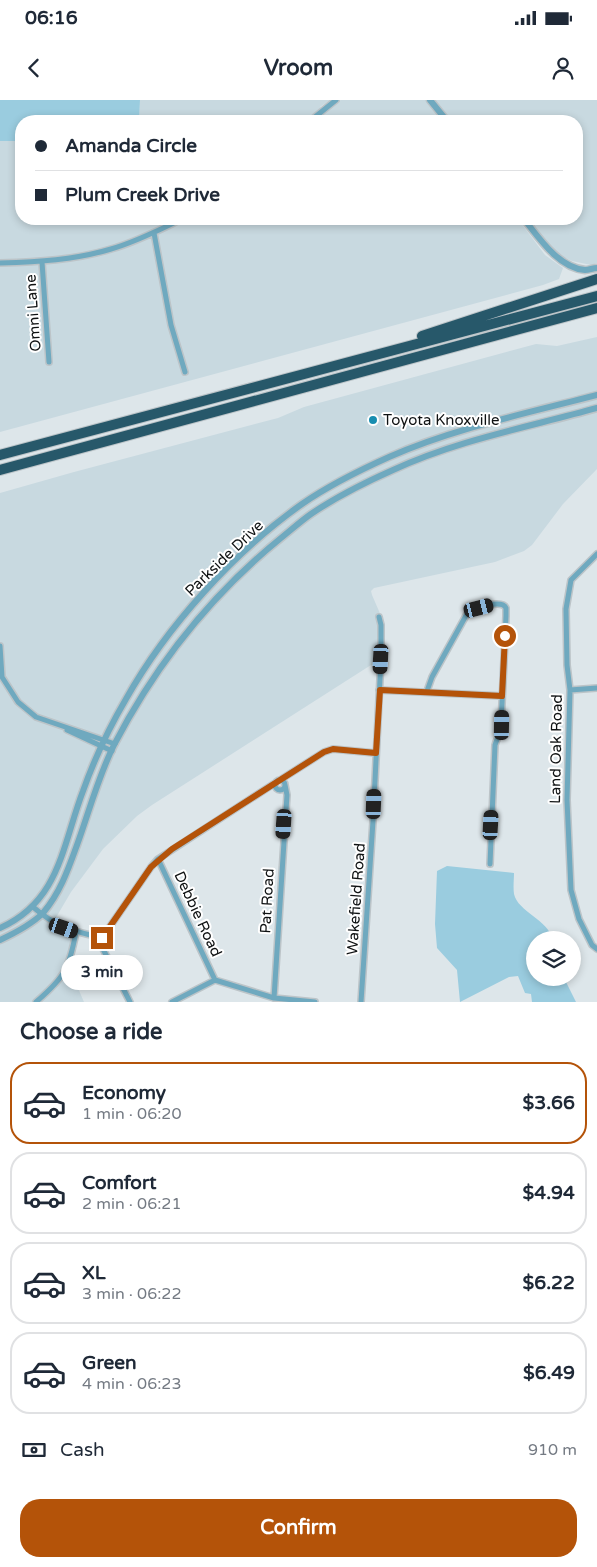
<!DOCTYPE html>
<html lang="en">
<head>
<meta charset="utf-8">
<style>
	body { margin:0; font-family:"Varela Round",sans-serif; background:#f2f2f3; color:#1f2937; height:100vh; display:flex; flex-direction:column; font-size:19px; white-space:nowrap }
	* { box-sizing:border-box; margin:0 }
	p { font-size:16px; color:#747a83 }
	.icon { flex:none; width:28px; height:28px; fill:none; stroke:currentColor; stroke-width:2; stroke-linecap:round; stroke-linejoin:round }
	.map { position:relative; height:902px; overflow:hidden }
	.panel { display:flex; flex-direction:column; background:#fff; flex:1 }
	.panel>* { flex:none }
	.banner { position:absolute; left:15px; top:15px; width:568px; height:110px; border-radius:20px; box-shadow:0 2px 8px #0003; display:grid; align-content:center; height:110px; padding:0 20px; background:#fff }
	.controls { position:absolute; left:526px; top:831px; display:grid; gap:10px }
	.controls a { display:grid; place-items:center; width:55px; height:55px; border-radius:50%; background:#fff; box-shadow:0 2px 8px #0003; font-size:25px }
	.end { position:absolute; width:22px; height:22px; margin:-11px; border:6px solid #b45309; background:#fff; box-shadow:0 0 0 2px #fff }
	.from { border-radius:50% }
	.bubble { position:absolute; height:35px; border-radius:18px; background:#fff; box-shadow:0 2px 8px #0003; font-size:16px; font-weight:700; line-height:35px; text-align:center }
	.car { position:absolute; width:15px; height:30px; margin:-15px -8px; border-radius:6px; box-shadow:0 0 4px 1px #0007; background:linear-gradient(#222 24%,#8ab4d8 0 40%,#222 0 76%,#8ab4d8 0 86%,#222 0) }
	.banner b { display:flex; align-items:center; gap:18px; height:48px; font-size:19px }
	.banner b+b { border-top:1px solid #e0e1e3 }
	.banner i { width:12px; height:12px; background:#1f2937 }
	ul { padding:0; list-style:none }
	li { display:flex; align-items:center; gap:15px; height:82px; margin:0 10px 8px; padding:0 10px; border:2px solid #e0e1e3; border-radius:20px }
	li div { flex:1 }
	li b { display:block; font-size:19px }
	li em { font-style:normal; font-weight:700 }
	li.selected { border-color:#b45309 }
	li>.icon { width:45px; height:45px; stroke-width:1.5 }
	h2 { padding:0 20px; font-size:22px; line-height:60px }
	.pay { display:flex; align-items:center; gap:12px; height:55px; padding:0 20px; font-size:19px }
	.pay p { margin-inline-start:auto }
	.action { display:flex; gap:10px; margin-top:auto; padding:10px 20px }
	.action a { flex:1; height:58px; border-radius:20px; background:#b45309; color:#fff; font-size:20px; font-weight:700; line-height:58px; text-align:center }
	.status { display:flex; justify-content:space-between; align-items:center; height:35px; padding:0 25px; background:#fff; direction:ltr }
	.status svg { height:14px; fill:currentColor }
	header { display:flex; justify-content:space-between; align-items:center; height:65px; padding:0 20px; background:#fff; font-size:22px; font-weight:700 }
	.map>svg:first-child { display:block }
	.built { fill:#c8d9e0 }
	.green { fill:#9accdf }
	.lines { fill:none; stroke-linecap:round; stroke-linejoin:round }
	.minor-casing { stroke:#bcc4c8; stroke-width:8 }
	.tertiary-casing { stroke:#bcc4c8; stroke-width:9 }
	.motorway-casing { stroke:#bcc4c8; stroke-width:12 }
	.minor { stroke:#6fa9bf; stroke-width:5 }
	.tertiary { stroke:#6fa9bf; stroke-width:6 }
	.motorway { stroke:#27586a; stroke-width:10 }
	.route { stroke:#b45309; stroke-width:6 }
	.poi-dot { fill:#178db0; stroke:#fff; stroke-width:2 }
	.labels { text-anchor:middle; stroke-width:4; stroke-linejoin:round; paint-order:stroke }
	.street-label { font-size:15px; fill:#0f1213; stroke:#fff }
	.poi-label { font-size:15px; fill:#0f1213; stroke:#fff; text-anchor:start }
</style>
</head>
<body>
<div class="status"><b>06:16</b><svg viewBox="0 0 49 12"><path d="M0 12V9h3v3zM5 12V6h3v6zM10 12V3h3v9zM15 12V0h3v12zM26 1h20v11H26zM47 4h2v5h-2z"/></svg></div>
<header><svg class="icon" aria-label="back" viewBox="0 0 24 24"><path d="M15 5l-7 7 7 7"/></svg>Vroom<svg class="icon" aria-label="person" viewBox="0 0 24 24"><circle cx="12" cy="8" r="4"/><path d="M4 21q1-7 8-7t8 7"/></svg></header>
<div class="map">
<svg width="597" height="902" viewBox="0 0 597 902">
	<rect width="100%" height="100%" fill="#dde6ea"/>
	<path class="built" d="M140 0H330L320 7 325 13 341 0H427L444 21H139Z
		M434 0H597V163L591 165 572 161 561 156 552 148 528 119H576V21H450Z
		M0 41H21V119H518L545 155 563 168 559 179 543 185 0 332Z
		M597 237V369L563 404 532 445 524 451 495 462 374 488 371 491 372 495 385 525 383 563 371 565 152 705 137 716 103 749 71 792 51 826 58 830 78 836 71 872 84 902H0V393L74 372 278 318 304 307 536 244 557 246Z"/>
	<path class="green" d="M0 0H140L139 21H21V41H0Z
		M447 766 514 773C514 779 513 787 514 794 518 812 548 819 553 840H535V878H564L576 902H532L531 894 525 893 518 876 509 877 460 902 457 870 437 848 435 824 437 771Z"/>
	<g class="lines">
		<defs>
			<path id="minor" d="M310 21 336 0
				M154 133 171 225 185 272
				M42 162 49 262
				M0 163C37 162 75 160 111 149 136 142 159 130 182 119
				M597 454 571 480 566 509 567 565 570 590 567 700 571 790 579 819 592 845 597 849
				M0 546 2 577 18 602 36 617 115 644
				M379 590 502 596
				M570 590 597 588
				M427 591 432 577 468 512C475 508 502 499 506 508 506 509 506 516 506 516L501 625C501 633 497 638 495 645L490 764
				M67 630 112 651
				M275 685a5 5 0 1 1 10 0a5 5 0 1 1-10 0Z
				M280 680 324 652 333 649 375 653
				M158 759 215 880
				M33 807C59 829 71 830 102 838
				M274 898 287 695 285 685
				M36 902C65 877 69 869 76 832
				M130 902 103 849 102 838 151 767 158 759 275 683
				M172 902 215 880 274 898 315 902
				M361 902 373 721 381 559V525L379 517"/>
			<path id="tertiary" d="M430 0 447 21
				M524 119C539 138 559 168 585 170 589 170 593 168 597 168
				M0 828C60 801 62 746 83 691 94 660 109 628 126 599 167 526 234 452 302 404 328 386 360 370 389 357 455 328 528 313 597 295
				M0 840C15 833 31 825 43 813 60 793 68 770 77 745 89 712 98 677 114 645 155 566 212 494 281 438 291 430 301 421 311 414 336 397 366 382 393 370 457 340 529 327 597 308"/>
			<path id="motorway" d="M422 236 597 179
				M0 355 597 196
				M0 370 597 208"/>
		</defs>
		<use href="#minor" class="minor-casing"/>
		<use href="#tertiary" class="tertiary-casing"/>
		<use href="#motorway" class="motorway-casing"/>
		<use href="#minor" class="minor"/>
		<use href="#tertiary" class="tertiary"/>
		<use href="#motorway" class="motorway"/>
	</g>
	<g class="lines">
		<path class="route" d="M102 838 151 767 172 749 324 652 333 649 376 653 380 590 502 596 505 536"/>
	</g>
	<circle class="poi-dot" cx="373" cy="320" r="5"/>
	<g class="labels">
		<g class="street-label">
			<text transform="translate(33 213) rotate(-94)" y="5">Omni Lane</text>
			<text transform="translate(224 458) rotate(-44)" y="5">Parkside Drive</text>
			<text transform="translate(556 649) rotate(-89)" y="5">Land Oak Road</text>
			<text transform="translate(356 799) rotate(-86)" y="5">Wakefield Road</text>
			<text transform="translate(267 801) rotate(-87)" y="5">Pat Road</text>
			<text transform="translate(198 814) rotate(65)" y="5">Debbie Road</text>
		</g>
		<g class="poi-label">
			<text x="383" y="325">Toyota Knoxville</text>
		</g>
	</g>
</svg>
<div class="controls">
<a><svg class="icon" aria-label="layers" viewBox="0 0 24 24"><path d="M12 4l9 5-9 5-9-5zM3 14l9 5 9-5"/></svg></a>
</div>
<i class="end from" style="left:505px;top:536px"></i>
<i class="end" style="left:102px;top:838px"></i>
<div class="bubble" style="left:61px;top:855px;width:82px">3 min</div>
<i class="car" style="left:479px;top:508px;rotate:76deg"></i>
<i class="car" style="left:381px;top:559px;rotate:183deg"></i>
<i class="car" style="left:502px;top:625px;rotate:1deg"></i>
<i class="car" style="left:374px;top:704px;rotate:2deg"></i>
<i class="car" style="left:284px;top:724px;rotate:184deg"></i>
<i class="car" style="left:491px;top:725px;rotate:3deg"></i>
<i class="car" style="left:64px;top:828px;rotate:109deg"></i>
<div class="banner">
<b><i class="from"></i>Amanda Circle</b>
<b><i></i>Plum Creek Drive</b>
</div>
</div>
<section class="panel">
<h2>Choose a ride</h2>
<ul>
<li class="selected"><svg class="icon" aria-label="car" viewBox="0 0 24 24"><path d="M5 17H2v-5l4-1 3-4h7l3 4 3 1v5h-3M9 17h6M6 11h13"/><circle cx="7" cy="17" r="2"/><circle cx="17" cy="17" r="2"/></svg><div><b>Economy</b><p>1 min · 06:20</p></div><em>$3.66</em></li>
<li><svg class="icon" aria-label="car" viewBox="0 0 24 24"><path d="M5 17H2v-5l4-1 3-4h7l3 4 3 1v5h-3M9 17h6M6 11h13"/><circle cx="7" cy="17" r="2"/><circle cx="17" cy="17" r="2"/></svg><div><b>Comfort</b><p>2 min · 06:21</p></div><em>$4.94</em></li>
<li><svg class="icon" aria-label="car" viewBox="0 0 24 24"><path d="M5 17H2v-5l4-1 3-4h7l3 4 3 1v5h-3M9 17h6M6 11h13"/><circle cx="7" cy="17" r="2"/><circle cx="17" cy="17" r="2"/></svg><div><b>XL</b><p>3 min · 06:22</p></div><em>$6.22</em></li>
<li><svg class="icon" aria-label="car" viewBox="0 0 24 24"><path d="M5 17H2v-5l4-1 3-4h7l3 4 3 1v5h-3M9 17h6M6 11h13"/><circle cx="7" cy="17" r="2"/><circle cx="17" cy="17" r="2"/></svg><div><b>Green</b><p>4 min · 06:23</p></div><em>$6.49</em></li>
</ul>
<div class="pay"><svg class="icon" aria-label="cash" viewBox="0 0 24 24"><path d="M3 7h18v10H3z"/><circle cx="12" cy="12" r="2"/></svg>Cash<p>910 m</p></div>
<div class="action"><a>Confirm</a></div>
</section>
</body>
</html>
